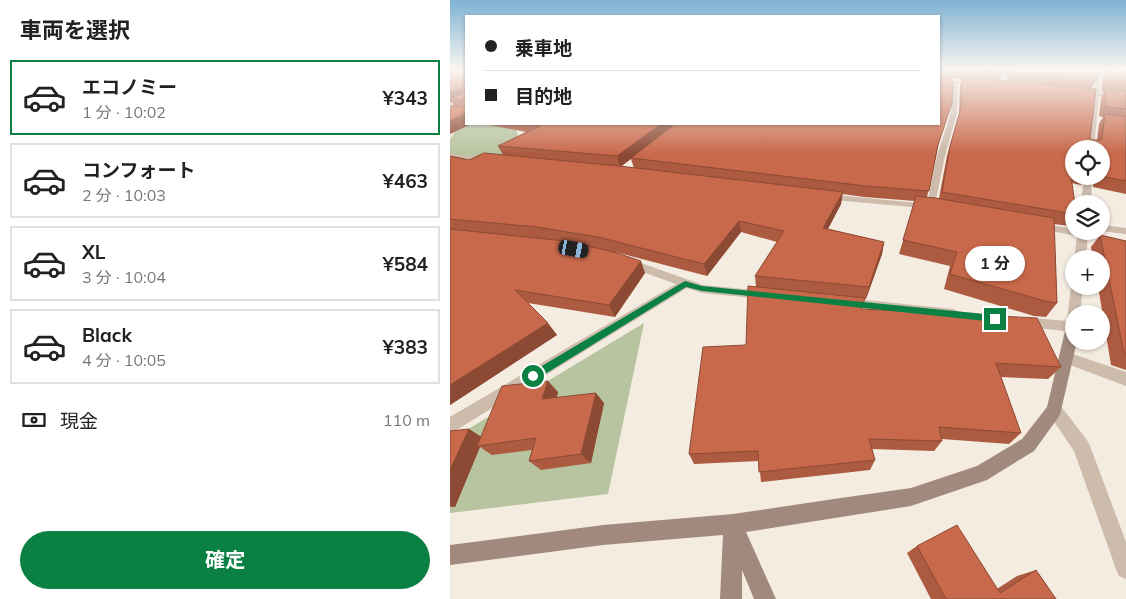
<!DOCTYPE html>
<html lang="ja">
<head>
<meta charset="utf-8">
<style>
	body { margin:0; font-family:Mulish,"Noto Sans JP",sans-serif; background:#f6f6f6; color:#222; height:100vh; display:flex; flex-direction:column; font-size:19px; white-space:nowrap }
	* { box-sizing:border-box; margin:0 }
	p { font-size:16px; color:#767676 }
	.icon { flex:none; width:28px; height:28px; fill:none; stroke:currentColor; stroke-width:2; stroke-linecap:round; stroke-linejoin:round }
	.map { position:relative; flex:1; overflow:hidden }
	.drawer { display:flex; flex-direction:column; background:#fff; width:450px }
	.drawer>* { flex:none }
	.top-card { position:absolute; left:15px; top:15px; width:475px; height:110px; border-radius:0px; box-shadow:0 1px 4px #0004; display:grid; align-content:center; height:110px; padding:0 20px; background:#fff }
	.fabs { position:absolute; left:615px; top:140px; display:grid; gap:10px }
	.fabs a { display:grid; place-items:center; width:45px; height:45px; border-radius:50%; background:#fff; box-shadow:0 1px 4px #0004; font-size:25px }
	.end { position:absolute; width:22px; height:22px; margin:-11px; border:6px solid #0b8043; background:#fff; box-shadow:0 0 0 2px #fff }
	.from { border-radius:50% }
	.bubble { position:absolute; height:35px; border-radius:18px; background:#fff; box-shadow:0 1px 4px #0004; font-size:16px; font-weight:700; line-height:35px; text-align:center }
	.car { position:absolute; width:15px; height:30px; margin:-15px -8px; border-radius:6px; box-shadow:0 0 4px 1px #0007; background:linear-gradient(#222 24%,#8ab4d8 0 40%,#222 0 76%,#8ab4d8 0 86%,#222 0) }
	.top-card b { display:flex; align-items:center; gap:18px; height:48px; font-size:19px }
	.top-card b+b { border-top:1px solid #e0e0e0 }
	.top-card i { width:12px; height:12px; background:#222 }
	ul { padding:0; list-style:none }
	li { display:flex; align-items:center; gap:15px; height:75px; margin:0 10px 8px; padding:0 10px; border:2px solid #e0e0e0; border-radius:0px }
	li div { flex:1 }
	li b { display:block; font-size:19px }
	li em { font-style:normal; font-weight:700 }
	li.active { border-color:#0b8043 }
	li>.icon { width:45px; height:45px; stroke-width:1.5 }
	h2 { padding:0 20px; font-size:22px; line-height:60px }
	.pay { display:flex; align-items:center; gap:12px; height:55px; padding:0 20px; font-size:19px }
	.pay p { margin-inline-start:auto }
	.primary-button { display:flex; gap:10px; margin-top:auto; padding:10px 20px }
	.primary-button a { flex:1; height:58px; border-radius:30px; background:#0b8043; color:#fff; font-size:20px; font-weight:700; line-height:58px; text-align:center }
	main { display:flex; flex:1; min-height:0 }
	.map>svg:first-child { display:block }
	.green { fill:#b8c4a0 }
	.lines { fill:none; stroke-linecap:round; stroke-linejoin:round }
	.street { fill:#cdbbac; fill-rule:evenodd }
	.secondary { fill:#a18a7d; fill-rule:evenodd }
	.wall { fill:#ac5a40; fill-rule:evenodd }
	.shaded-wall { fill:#8c4a34 }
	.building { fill:#c8694b; stroke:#8c4a34 }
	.route { fill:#0b8043 }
</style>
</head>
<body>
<main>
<section class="drawer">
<h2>車両を選択</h2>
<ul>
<li class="active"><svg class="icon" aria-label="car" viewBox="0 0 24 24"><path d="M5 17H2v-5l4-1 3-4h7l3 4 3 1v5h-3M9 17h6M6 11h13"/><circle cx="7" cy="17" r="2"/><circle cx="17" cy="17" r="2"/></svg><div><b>エコノミー</b><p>1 分 · 10:02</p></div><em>¥343</em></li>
<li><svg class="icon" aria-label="car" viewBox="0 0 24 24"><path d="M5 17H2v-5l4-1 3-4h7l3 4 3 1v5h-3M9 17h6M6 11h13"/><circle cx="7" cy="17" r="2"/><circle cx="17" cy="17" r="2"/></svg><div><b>コンフォート</b><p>2 分 · 10:03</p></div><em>¥463</em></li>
<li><svg class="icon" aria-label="car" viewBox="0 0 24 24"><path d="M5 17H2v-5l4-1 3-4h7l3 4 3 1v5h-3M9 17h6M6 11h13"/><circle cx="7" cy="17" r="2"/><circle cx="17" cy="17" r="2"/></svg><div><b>XL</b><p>3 分 · 10:04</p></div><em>¥584</em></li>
<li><svg class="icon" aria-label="car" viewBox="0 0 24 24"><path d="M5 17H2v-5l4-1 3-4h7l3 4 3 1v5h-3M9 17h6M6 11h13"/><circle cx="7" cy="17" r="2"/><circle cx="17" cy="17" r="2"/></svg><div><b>Black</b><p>4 分 · 10:05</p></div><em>¥383</em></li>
</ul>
<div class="pay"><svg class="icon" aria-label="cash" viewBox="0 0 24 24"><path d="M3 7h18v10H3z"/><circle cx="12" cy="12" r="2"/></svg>現金<p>110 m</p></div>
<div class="primary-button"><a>確定</a></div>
</section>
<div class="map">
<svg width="676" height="599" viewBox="0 0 676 599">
	<rect width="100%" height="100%" fill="#f4ebe1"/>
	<path class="green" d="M12 122 16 124H73L66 129 71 144C48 160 27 163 0 160V139Z
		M194 323 158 494 0 513V440Z"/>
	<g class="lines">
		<path class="street" d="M538 70 553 72 558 86H554L549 74Z
			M646 70H652L649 92 676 95V99L649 96 644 149H636L643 95 625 92 628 90 644 92Z
			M489 79 529 83 526 85 508 84 507 113 495 156 484 209 373 199 371 197 376 194 477 204 487 156 501 113 502 83H489Z
			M16 98V102L0 109V105Z
			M0 154 40 157 44 159 40 161 0 158Z
			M634 176H642L641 204H631Z
			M589 223 624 229V231H638L636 259H624L627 236 585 228 584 226Z
			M651 225 676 228V234L651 231Z
			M177 258 253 285 314 291 320 295 314 299 252 293 237 288 0 434V417L226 284 173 265 171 262Z
			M624 283V286H633L630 314H624V332L568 326 566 322 568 318 573 317 617 321 621 286Z
			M396 298 503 309 508 311 509 314 508 317 503 319 396 308 392 306 390 303 392 300Z
			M617 352 676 372V386L612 362 610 358 612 354Z
			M604 403 610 405 637 440 640 446 676 542V579L669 576 666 569 624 451 596 410 598 405Z"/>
		<path class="secondary" d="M624 322V341H627L610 415 584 451 537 480 461 506 296 532 326 599H304L292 570V599H270L273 535 153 545 0 565V545L153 525 283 514 384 499 461 488 527 466 572 439 597 407 616 327 618 323Z"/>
	</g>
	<path class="wall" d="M0 70H16V124H21L0 134V106H4L2 102 0 103Z
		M489 70H552L553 72 550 80 559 81 553 70H648L646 81 642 88 640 138 642 140H647L649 124 653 117 649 116 651 98 654 92 651 91 654 70H676V194L643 187 644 176H651V149H624V176H637L631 185 622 183 624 220 620 226 604 224 607 303 596 317 584 316 494 289 500 266 449 254 465 201 414 197 392 194 391 204 378 229 434 242 432 254 416 299H415L412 309 611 367 598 379 550 377 571 433 559 444 492 439V441L484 451 422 449 425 460 420 470 311 482 309 461 244 464 239 454 296 345 306 287 305 276 327 242 291 232 257 276 165 252 195 273 165 317 78 303 107 335 0 405V156L19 160 53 155 48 146 76 132 34 124H489ZM503 78 512 79 510 86 509 114 497 156 489 198 477 197ZM181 159 184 168 172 166Z
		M650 235 676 241V370L661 365 648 286H651V259H643L641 247Z
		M108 392 107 397 154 403 141 463 91 470 79 461 82 450 42 455 30 447 5 507H0V431L19 429 31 437Z
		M467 546 547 589 567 576 586 570 606 599H481L457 553Z"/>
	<path class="shaded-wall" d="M12 88 16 95 0 99 2 102 0 103V92Z
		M16 113V124H21L0 134V121Z
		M211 124H226L170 167 167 156Z
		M393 192 391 204 372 240 373 228Z
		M289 221 291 232 257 276 254 264Z
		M434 242 432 254 416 299 419 287Z
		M191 261 195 273 165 317 159 305Z
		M98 323 107 335 0 405V385Z
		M98 381 108 392 103 410 92 399Z
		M146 393 154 403 141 463 131 454Z
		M19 429 33 438 27 446 30 447 5 507 0 505V470Z"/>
	<path class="building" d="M0 70H16V113L0 121V106L11 107 12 100 0 99 11 94 12 88 0 92Z
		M489 70H490V76H503L502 103 488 145 479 191 416 186 181 158 225 124H489Z
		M509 70H552L553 72Z
		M561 70H648L646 81 563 73Z
		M658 70H676V84L656 82Z
		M512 77 646 89 640 138 642 140H650L652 139 655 114 676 117V181L651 176V149H624V171L620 170 625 204H624V214L492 192 500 146 512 104Z
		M656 89 676 91V109L655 107Z
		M80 124H211L167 156 48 146 90 126Z
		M34 153 169 166 393 192 373 228 434 242 419 287 305 276 334 231 289 221 254 264 148 237 87 227 0 219V156L19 160Z
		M466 196 485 198 604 218 607 303 595 301 500 274 507 252 453 240Z
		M0 229 115 241 164 252 191 261 159 305 65 290 98 323 0 385Z
		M650 235 676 241V354L674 353Z
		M298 286 415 298 411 309 587 318 611 367 546 363 571 433 489 427 492 441 419 439 425 460 309 472 308 451 239 454 253 347 296 345Z
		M98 381 92 399 146 393 131 454 79 461 86 438 27 446 52 386Z
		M19 429 0 470V431Z
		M507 525 550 593 586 570 606 599H496L467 546Z"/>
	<linearGradient id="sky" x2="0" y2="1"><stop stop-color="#7eb2d2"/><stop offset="0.45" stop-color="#faf6f2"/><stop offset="1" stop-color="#faf6f2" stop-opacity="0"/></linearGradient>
	<rect width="676" height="154" fill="url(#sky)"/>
	<path class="route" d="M235 281 252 286 545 315 549 319 545 322 252 291 236 287 87 379H80V373Z"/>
</svg>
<div class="fabs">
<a><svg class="icon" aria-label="locate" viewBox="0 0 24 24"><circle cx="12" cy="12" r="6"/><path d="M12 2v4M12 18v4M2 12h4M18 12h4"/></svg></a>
<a><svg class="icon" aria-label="layers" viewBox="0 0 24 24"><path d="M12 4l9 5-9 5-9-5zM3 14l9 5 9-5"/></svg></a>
<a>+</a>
<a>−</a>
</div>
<i class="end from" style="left:83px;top:376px"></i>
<i class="end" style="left:545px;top:319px"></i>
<div class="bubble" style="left:515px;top:246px;width:60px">1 分</div>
<i class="car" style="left:124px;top:249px;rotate:100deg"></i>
<div class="top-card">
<b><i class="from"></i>乗車地</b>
<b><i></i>目的地</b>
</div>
</div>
</main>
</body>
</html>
